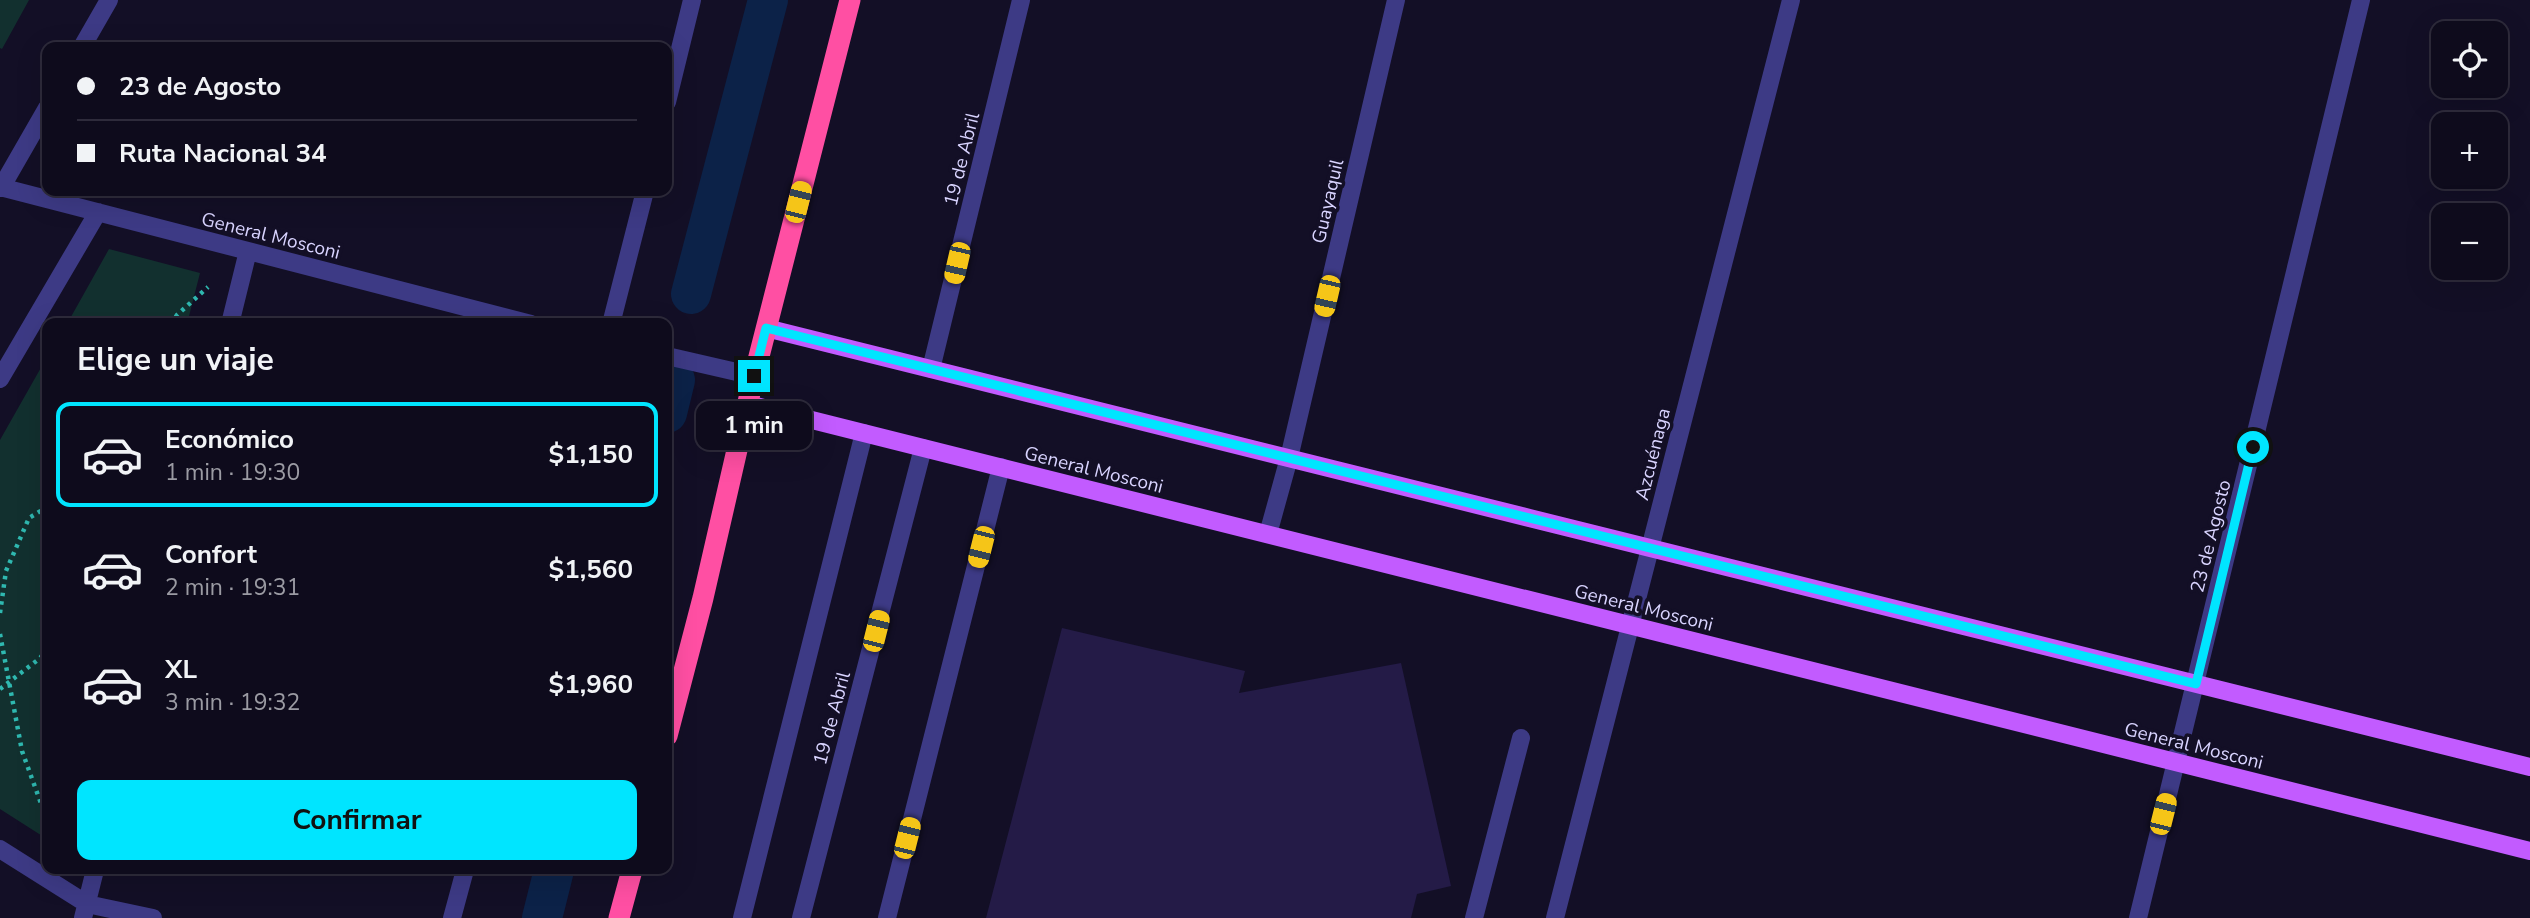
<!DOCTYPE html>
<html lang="es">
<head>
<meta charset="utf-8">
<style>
	body { margin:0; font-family:"Nunito Sans",sans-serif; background:#171425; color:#f1f3f6; height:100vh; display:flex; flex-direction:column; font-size:26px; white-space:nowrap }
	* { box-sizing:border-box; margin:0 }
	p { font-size:23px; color:#9b9ba3 }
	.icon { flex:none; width:38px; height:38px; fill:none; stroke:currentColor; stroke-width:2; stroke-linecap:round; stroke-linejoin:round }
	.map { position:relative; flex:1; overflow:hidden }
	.sheet { position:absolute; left:42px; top:318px; width:630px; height:556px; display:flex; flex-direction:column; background:#0e0b1c; border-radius:14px; box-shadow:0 7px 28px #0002,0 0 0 2px #2e2b3b }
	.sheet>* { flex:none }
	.banner { position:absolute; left:42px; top:42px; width:630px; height:154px; border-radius:14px; box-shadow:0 7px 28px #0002,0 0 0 2px #2e2b3b; display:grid; align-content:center; height:154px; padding:0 35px; background:#0e0b1c }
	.buttons { position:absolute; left:2431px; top:21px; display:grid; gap:14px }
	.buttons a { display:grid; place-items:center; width:77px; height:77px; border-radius:14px; background:#0e0b1c; box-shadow:0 7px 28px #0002,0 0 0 2px #2e2b3b; font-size:35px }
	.end { position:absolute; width:32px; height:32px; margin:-16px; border:9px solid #00e5ff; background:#111; box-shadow:0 0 0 4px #111 }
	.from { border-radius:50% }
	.bubble { position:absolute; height:49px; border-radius:14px; background:#0e0b1c; box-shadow:0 7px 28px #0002,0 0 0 2px #2e2b3b; font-size:23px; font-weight:700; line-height:49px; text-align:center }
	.car { position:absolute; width:21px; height:42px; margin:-21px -10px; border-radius:9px; box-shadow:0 0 5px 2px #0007; background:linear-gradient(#f5c518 24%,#345 0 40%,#f5c518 0 76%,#345 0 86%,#f5c518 0) }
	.banner b { display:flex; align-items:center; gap:24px; height:66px; font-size:26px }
	.banner b+b { border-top:2px solid #2e2b3b }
	.banner i { width:18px; height:18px; background:#f1f3f6 }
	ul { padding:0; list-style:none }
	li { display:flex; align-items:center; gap:21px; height:105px; margin:0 14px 10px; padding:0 21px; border:4px solid transparent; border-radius:14px }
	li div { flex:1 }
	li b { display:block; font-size:26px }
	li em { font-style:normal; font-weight:700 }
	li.active { border-color:#00e5ff }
	li>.icon { width:63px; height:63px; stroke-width:1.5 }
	h2 { padding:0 35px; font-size:32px; line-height:84px }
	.action { display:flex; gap:14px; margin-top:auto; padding:14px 35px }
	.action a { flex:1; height:80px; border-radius:14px; background:#00e5ff; color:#111; font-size:28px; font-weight:700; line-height:80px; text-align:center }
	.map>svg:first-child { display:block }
	.green { fill:#12302f }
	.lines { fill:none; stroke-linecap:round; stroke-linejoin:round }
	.canal { stroke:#0c2248; stroke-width:40 }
	.building { fill:#241b47 }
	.path { stroke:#2fb8b0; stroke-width:4.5; stroke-dasharray:3.5 5; stroke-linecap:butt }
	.minor { stroke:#3d3a85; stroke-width:18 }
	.major { stroke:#c25bff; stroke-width:18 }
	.highway { stroke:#ff4fa3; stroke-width:21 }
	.route { stroke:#00e5ff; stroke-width:9 }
	.labels { text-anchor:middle; stroke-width:7; stroke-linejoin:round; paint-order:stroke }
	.street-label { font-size:19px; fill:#d9d4ff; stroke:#130f26 }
</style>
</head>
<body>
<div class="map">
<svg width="2530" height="918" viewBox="0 0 2530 918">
	<rect width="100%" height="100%" fill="#130f26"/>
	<path class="green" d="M0 0H29L2 49 0 48Z
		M109 249 200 273 187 324H67Z
		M47 357V839L0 809V440Z"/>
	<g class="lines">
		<path class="canal" d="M691 294 768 0
			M667 413 675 380
			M542 918 554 870"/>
	</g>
	<path class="building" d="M1062 628 1245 671 1239 693 1401 663 1451 886 1417 894 1411 918H986Z"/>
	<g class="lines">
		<path class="path" d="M171 324 177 315 208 287
			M0 613 6 571 29 518 47 507
			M0 634 22 751 47 820
			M0 689 39 659 47 650"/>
		<path class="minor" d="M82 47 109 0
			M667 102 692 0
			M0 187 531 324
			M1 188 47 108
			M230 324 248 251
			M611 324 645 191
			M667 356 754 376
			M931 369 1021 0
			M0 379 98 212
			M1268 534 1289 458 1396 0
			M0 849 87 904 153 918
			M83 918 95 870
			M452 918 465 870
			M742 918 864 433
			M801 918 923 448
			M887 918 1001 467
			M1474 918 1521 738
			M1555 918 1791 0
			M2138 918 2361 0"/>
		<path class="major" d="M766 328 2530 767
			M748 404 2530 851"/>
		<path class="highway" d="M667 736 703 598 754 376 850 0
			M619 918 632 870"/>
	</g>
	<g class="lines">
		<path class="route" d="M754 376 766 328 2196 684 2253 447"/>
	</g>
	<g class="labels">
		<g class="street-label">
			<text transform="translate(961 159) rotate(-76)" y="7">19 de Abril</text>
			<text transform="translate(1327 201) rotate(-77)" y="7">Guayaquil</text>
			<text transform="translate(271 235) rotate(14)" y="7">General Mosconi</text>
			<text transform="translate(1652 454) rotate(-76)" y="7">Azcuénaga</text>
			<text transform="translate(1094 469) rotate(14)" y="7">General Mosconi</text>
			<text transform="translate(2210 536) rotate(-76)" y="7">23 de Agosto</text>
			<text transform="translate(1644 607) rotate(14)" y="7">General Mosconi</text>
			<text transform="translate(831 718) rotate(-75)" y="7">19 de Abril</text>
			<text transform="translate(2194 745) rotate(14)" y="7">General Mosconi</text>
		</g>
	</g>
</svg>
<div class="buttons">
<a><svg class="icon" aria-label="locate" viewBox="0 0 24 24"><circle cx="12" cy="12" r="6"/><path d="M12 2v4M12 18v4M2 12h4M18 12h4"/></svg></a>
<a>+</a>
<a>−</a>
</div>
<i class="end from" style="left:2253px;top:447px"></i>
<i class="end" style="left:754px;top:376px"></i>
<div class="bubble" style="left:696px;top:401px;width:116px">1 min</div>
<i class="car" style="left:798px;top:202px;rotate:14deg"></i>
<i class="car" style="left:957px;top:263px;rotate:193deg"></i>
<i class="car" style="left:1327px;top:296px;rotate:193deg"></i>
<i class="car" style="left:981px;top:547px;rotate:194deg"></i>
<i class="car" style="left:876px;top:631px;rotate:14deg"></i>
<i class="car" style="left:2163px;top:814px;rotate:14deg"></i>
<i class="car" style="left:907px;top:838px;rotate:14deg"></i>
<div class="banner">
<b><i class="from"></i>23 de Agosto</b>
<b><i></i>Ruta Nacional 34</b>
</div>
<section class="sheet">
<h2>Elige un viaje</h2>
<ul>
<li class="active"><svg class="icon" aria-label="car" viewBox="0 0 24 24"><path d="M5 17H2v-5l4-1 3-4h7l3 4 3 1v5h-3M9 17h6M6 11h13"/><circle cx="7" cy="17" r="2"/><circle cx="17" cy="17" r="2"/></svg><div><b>Económico</b><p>1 min · 19:30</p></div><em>$1,150</em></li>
<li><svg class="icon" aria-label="car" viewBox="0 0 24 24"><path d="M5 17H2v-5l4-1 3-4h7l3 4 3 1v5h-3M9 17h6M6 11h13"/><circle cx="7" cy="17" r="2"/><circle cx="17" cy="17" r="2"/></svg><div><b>Confort</b><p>2 min · 19:31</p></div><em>$1,560</em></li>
<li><svg class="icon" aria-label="car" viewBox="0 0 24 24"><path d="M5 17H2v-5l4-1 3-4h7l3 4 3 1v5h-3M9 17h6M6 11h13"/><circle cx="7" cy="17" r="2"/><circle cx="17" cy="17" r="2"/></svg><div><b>XL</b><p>3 min · 19:32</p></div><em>$1,960</em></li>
</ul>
<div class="action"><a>Confirmar</a></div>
</section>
</div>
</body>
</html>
